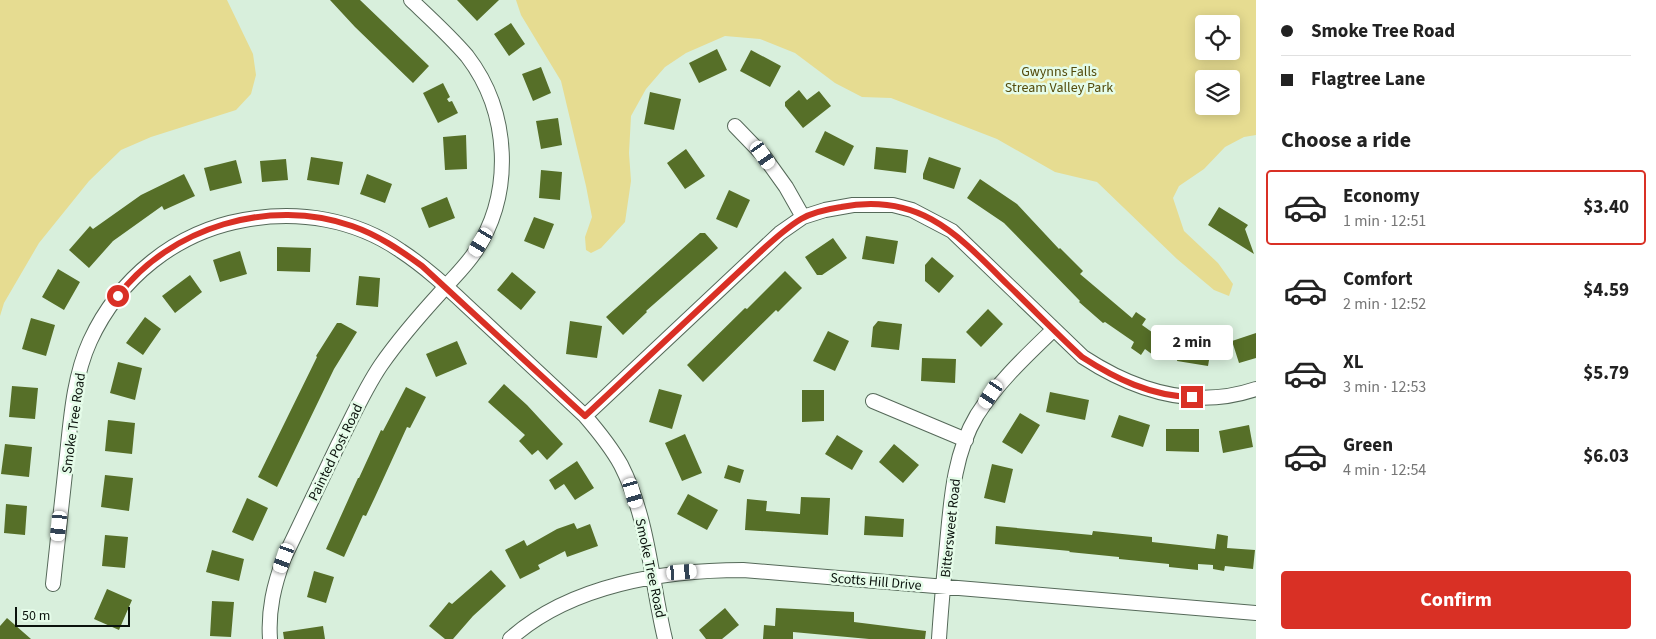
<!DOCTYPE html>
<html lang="en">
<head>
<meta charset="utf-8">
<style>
	body { margin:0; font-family:"Source Sans 3",sans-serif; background:#f2f2f2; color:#222; height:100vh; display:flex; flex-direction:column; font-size:19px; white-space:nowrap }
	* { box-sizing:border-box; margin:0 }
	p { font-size:16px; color:#767676 }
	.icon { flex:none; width:28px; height:28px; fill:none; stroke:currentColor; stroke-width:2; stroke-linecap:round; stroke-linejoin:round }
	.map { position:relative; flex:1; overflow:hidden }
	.side { display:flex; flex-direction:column; background:#fff; width:400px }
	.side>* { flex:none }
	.hud { display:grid; align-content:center; height:110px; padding:0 25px; background:#fff }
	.tools { position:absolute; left:1195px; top:15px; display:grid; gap:10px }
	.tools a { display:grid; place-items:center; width:45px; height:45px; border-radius:5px; background:#fff; box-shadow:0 2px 12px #0003; font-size:25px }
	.scale { position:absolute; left:15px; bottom:12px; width:115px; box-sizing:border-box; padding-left:5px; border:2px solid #0a120c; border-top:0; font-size:14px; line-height:18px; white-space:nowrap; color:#0a120c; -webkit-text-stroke:4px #e5fce9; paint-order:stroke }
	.end { position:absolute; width:22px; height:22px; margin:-11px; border:6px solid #d93025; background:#fff; box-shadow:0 0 0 2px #fff }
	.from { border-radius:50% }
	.bubble { position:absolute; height:35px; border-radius:5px; background:#fff; box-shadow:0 2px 12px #0003; font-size:16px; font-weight:700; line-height:35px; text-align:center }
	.car { position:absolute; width:15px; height:30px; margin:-15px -8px; border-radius:6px; box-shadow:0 0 4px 1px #0007; background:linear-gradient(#fff 24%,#345 0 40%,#fff 0 76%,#345 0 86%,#fff 0) }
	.hud b { display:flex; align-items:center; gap:18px; height:48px; font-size:19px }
	.hud b+b { border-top:1px solid #e0e0e0 }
	.hud i { width:12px; height:12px; background:#222 }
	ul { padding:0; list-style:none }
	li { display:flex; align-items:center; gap:15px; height:75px; margin:0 10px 8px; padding:0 15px; border:2px solid transparent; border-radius:5px }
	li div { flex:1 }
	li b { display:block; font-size:19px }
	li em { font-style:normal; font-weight:700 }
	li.on { border-color:#d93025 }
	li>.icon { width:45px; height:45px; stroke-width:1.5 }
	h2 { padding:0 25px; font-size:22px; line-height:60px }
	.button { display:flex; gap:10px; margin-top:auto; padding:10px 25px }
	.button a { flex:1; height:58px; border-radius:5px; background:#d93025; color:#fff; font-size:20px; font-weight:700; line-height:58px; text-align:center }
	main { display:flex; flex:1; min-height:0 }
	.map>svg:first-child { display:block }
	.green { fill:#e6dc91; fill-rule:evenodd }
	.building { fill:#566f28 }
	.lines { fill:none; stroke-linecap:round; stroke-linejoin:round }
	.street-casing { stroke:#556959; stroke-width:16 }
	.street { stroke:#fff; stroke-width:14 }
	.route { stroke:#d93025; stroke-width:6 }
	.labels { text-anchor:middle; stroke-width:5; stroke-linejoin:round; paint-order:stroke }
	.park-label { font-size:14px; fill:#534b0c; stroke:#e5fce9 }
	.street-label { font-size:14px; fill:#0a120c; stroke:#e5fce9 }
</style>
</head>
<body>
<main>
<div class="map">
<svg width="1256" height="639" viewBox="0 0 1256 639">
	<rect width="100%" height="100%" fill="#d8efdc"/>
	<path class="green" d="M0 0H227L253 54 256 75 251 94 236 110 151 137 121 150 89 181 39 243 4 303 0 316Z
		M516 0H1256V135L1244 137 1225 147 1204 169 1179 186 1173 198 1184 231 1218 263 1233 284 1229 296 1214 290 1177 259 1097 182 1055 172 997 139 891 98 862 97 835 83 795 53 760 39 725 36 686 53 665 67 646 89 631 116 629 153 631 181 625 222 601 248 591 253 586 250 585 237 592 217 586 186 561 81 521 15ZM1204 24H1231V51H1204ZM1204 79H1231V106H1204Z"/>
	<path class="building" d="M330 0H360L429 66 413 83 355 27Z
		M457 0H499L477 21Z
		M511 23 525 44 509 56 494 34Z
		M717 49 727 70 699 83 689 63Z
		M751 50 781 66 770 87 740 71Z
		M541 67 551 93 533 101 522 74Z
		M443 83 450 97 447 99 449 102 452 101 458 113 438 123 423 93Z
		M799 90 807 100 819 91 831 106 803 128 785 106V102Z
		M650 92 681 99 674 130 644 124Z
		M558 118 562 145 541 149 536 121Z
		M825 131 854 146 844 166 815 152Z
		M466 135 467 169 445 170 443 137Z
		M876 147 908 150 906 173 874 169Z
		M686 149 705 176 685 189 667 163Z
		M311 157 343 162 339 185 307 180Z
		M929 157 961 168 954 189 923 179V174Z
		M286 159 288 180 262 182 260 161Z
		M236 160 242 183 210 191 204 168Z
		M541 170 562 172 560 200 539 198Z
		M184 174 195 196 164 210 162 206 113 241 89 268 69 250 90 226 93 229 141 195Z
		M367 174 392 184 385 203 360 194Z
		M980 179 1017 204 1059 249 1060 248 1083 271 1080 274 1132 318 1136 312 1146 319 1142 325 1163 340 1153 355 1145 349 1141 355 1131 348 1134 342 1105 322 1103 323 1079 302 1080 301 1004 223 967 198Z
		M729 190 750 200 737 228 716 219Z
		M447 197 455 218 429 228 421 208Z
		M1219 207 1248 225 1245 229 1254 254 1208 225Z
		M534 217 554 224 544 249 524 241Z
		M700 233H705L718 248 646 311 647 312 623 335 606 317Z
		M866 236 898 241 894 264 862 259Z
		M833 238 847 258 822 275H817L805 257Z
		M277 247 311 248 310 272 277 271Z
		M240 251 247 274 220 282 213 260Z
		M932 257 954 276 939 293 925 281V265Z
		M58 269 80 282 64 310 42 297Z
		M785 271 802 288 778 312 776 310 703 382 687 365 745 308 747 309Z
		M512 272 536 292 521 310 497 290Z
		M190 275 202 292 175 313 162 296Z
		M359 276 380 278 378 307 356 305Z
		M988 309 1003 324 981 347 966 332Z
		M145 317 161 329 143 355 126 343Z
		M31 318 55 325 46 356 22 349Z
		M570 321 602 326 597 358 566 354Z
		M878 321 902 324 899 350 871 347 873 327Z
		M337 323H341L357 332 334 369 277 487 258 477 317 357 316 356Z
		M828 331 849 341 835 371 813 361Z
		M1256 333V358L1239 363 1232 341Z
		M1181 338 1212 343 1208 366 1177 361Z
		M457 341 467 364 436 377 426 354Z
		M922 358 956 359 955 383 921 381Z
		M118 362 142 368 135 400 110 393Z
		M504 384 527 405 563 444 547 460 538 450 532 455 519 441 525 435 488 402Z
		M12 386 38 388 35 419 9 417Z
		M406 387 426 397 410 428 407 427 375 497 366 516 363 515 344 557 326 549 358 478H359L381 430 383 431Z
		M659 389 682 395 672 429 649 422Z
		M802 390H824V421L802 422Z
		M1050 392 1089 400 1085 420 1046 412Z
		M1020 413 1040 425 1022 454 1002 442Z
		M1119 415 1150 425 1143 447 1111 437Z
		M108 420 135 423 132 454 105 451Z
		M1249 425 1253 447 1223 453 1219 431Z
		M1166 429H1199V452L1166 451Z
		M685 434 702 473 682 481 665 443Z
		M837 435 863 451 852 470 825 454Z
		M5 444 32 447 29 477 1 474Z
		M894 444 919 465 903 483 879 462Z
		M577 461 594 488 575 500 564 484 555 490 549 480Z
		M992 464 1013 469 1005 503 984 498Z
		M728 465 744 470 740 483 724 478Z
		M105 475 133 478 129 511 101 507Z
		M688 494 718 510 707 530 677 514Z
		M801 497 830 498 828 535 745 530 747 499 767 501 766 511 800 514Z
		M247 498 268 508 253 541 232 532Z
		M6 504 27 506 25 535 4 533Z
		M865 516 904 519 903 537 864 535Z
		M574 523 577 529 590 524 598 546 567 557 565 551 538 565 540 569 520 579 505 550 524 540 527 546 557 529Z
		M996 526 1092 535 1093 531 1152 537V542L1215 549 1217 534 1228 536 1227 548 1255 550 1253 569 1225 566 1224 571 1213 569V565L1198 564V570L1169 567V564L1119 559V557L1069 552 1070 551 995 544Z
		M105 535 128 537 125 568 102 566Z
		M212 550 244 559 239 581 206 572Z
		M491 570 506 586 473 616 453 639H445L429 626 449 602 452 604Z
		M314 571 334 577 326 603 307 597Z
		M107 589 132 600 119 630 94 619Z
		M212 601 234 602 231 637 210 636Z
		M725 608 739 625 722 639H706L699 630Z
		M776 608 854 612V622L926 631 925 639H869L793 632V639H763L764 625 775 626Z
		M7 618 31 639H0V626Z
		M323 626 325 639H284L283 632Z"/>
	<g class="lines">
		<defs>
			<path id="street" d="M735 126 763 155 786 187 803 217
				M873 401 966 440
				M585 416 780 233 803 217 825 210 853 205H893L912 210 952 231 1083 357C1135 391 1194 410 1256 389
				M53 584C58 541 62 498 67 455 71 417 74 376 90 341 119 278 176 232 244 220 299 210 355 219 401 251 430 270 455 295 480 318 515 351 550 383 585 416 598 431 611 447 621 465 649 520 651 581 665 639
				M270 639C268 610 274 585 284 558 302 520 320 483 338 445 352 418 364 390 381 365 399 339 420 315 441 292 452 279 466 266 475 252 514 193 510 112 467 56 450 36 430 18 411 0
				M510 639C570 585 664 570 743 570L1256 613
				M939 639C941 607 944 576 947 544 951 500 954 453 977 415 998 382 1025 357 1053 330"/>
		</defs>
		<use href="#street" class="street-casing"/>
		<use href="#street" class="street"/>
	</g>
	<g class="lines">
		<path class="route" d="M118 296C170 227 270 197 352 226 378 235 400 250 422 266L585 416 760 252C773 240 786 228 801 219 813 212 828 209 841 207 920 192 958 235 1008 285 1033 309 1057 334 1082 357 1116 379 1151 396 1192 397"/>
	</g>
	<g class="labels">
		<g class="park-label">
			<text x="1059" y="76">Gwynns Falls<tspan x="1059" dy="16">Stream Valley Park</tspan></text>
		</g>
		<g class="street-label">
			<text transform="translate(73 423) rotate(-82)" y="5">Smoke Tree Road</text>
			<text transform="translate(335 452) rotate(-64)" y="5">Painted Post Road</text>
			<text transform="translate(950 528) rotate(-84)" y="5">Bittersweet Road</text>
			<text transform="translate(651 568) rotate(78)" y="5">Smoke Tree Road</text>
			<text transform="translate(876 581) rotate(5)" y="5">Scotts Hill Drive</text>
		</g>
	</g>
</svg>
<div class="tools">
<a><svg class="icon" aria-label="locate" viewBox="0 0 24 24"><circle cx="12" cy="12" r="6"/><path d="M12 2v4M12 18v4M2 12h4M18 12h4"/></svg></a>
<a><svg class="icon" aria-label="layers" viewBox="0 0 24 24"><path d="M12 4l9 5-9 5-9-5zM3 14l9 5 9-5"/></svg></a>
</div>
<div class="scale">50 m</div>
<i class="end from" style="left:118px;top:296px"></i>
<i class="end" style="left:1192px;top:397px"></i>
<div class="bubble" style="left:1151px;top:325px;width:82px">2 min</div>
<i class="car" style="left:763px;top:155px;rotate:145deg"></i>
<i class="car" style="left:481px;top:242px;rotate:211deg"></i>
<i class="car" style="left:991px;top:394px;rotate:213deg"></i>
<i class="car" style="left:633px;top:493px;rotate:164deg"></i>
<i class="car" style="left:59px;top:526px;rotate:186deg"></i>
<i class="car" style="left:284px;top:558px;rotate:200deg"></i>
<i class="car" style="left:682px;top:572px;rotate:86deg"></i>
</div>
<section class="side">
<div class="hud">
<b><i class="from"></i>Smoke Tree Road</b>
<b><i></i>Flagtree Lane</b>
</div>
<h2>Choose a ride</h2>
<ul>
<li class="on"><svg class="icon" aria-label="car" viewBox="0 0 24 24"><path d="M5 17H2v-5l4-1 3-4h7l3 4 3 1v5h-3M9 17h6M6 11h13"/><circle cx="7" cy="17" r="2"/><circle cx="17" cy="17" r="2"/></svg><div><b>Economy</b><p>1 min · 12:51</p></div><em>$3.40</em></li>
<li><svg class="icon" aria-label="car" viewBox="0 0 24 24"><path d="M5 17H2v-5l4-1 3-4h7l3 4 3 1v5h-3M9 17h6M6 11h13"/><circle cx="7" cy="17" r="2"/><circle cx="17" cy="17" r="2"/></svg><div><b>Comfort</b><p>2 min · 12:52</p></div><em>$4.59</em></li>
<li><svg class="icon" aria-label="car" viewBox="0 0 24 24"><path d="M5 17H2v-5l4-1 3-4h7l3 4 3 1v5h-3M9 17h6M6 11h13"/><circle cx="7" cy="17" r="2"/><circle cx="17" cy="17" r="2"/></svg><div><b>XL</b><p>3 min · 12:53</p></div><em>$5.79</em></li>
<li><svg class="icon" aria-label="car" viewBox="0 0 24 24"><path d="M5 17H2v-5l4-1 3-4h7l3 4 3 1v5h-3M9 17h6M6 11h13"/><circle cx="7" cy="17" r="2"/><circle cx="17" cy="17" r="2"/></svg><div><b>Green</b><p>4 min · 12:54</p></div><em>$6.03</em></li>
</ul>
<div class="button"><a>Confirm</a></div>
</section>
</main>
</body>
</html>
